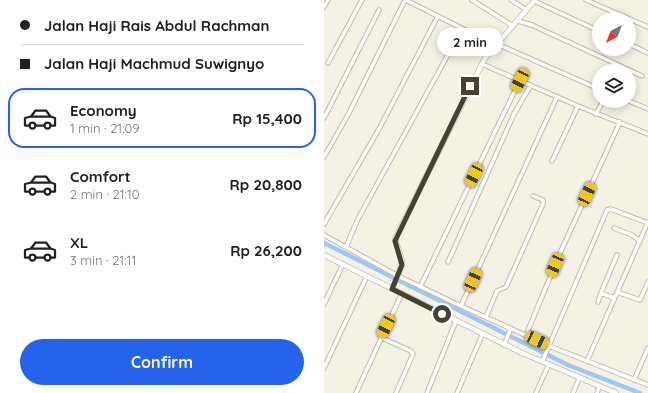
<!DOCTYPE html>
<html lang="en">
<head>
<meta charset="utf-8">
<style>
	body { margin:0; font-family:Quicksand,sans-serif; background:#f6f6f6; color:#202124; height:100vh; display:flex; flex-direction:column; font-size:15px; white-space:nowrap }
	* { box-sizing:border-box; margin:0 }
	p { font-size:13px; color:#757577 }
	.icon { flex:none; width:22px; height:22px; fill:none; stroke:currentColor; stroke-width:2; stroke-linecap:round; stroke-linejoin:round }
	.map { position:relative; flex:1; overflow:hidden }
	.side { display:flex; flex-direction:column; background:#fff; width:324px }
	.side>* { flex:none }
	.guide { display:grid; align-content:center; height:88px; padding:0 20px; background:#fff }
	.needle { width:26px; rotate:222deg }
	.tools { position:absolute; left:268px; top:12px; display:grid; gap:8px }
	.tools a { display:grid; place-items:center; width:44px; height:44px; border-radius:50%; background:#fff; box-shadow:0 2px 10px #0003; font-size:20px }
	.end { position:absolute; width:18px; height:18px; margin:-9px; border:5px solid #474134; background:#fff; box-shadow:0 0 0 2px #fff }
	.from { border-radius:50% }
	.bubble { position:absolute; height:28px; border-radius:14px; background:#fff; box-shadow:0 2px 10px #0003; font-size:13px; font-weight:700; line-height:28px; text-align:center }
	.car { position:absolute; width:12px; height:24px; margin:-12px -6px; border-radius:5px; box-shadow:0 0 3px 1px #0007; background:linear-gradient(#f5c518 24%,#345 0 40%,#f5c518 0 76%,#345 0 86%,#f5c518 0) }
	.guide b { display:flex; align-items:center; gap:14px; height:38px; font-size:15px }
	.guide b+b { border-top:1px solid #e0e0e0 }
	.guide i { width:10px; height:10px; background:#202124 }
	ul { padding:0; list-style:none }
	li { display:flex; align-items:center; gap:12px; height:60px; margin:0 8px 6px; padding:0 12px; border:2px solid transparent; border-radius:16px }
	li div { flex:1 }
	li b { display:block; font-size:15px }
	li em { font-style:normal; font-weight:700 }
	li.selected { border-color:#2563eb }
	li>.icon { width:36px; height:36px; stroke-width:1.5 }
	.primary-button { display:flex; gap:8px; margin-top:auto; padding:8px 20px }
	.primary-button a { flex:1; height:46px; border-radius:24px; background:#2563eb; color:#fff; font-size:16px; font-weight:700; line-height:46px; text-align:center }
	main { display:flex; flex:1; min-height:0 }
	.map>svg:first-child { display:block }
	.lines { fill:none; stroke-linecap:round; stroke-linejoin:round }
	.canal { stroke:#9dc8f5; stroke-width:4.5 }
	.minor-casing { stroke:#c0baa7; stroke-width:5.5 }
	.tertiary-casing { stroke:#c0baa7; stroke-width:6 }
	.minor { stroke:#fff; stroke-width:3.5 }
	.tertiary { stroke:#fff; stroke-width:4.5 }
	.route { stroke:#474134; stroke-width:5 }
</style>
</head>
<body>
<main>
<section class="side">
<div class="guide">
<b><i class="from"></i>Jalan Haji Rais Abdul Rachman</b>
<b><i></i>Jalan Haji Machmud Suwignyo</b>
</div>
<ul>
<li class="selected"><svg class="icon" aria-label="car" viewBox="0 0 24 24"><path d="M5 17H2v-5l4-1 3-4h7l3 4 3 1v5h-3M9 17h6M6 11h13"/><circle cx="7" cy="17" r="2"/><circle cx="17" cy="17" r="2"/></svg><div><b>Economy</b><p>1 min · 21:09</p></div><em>Rp 15,400</em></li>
<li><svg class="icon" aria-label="car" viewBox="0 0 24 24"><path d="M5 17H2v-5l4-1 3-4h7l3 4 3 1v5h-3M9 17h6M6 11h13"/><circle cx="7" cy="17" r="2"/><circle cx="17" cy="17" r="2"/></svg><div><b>Comfort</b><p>2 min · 21:10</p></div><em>Rp 20,800</em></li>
<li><svg class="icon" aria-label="car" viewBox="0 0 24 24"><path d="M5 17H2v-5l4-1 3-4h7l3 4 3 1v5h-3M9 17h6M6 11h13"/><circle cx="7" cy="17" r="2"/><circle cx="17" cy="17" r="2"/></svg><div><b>XL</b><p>3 min · 21:11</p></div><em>Rp 26,200</em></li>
</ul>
<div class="primary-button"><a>Confirm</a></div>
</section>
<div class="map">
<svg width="324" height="393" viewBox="0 0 324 393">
	<rect width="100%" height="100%" fill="#f4f1e5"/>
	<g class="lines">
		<path class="canal" d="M0 243 244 365 316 393"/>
		<defs>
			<path id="minor" d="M82 0 171 45
				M148 0 189 26
				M187 0 203 10
				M262 0 324 27
				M210 1 275 31
				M0 7 4 0
				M194 21 208 25 318 76
				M173 44 275 89
				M305 44 324 53
				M4 63 38 0
				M158 64 254 106 324 134
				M305 101 324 109
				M272 114 279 101
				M0 118 55 10
				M0 157 25 113 81 0
				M228 161 254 106
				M0 224 55 129 114 16
				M290 228 308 235 316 241
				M0 235 74 276 137 306 225 346 324 385
				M22 247 34 219 138 29
				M124 262 190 114 207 85
				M97 285 196 80
				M68 289 73 278
				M293 292 316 300 324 282
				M290 298 277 293 293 255
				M274 302 277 293
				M0 304 19 264
				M137 306 233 97
				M162 317 173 291 182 287 219 204V200L209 196
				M202 335 237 251 296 122
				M56 337 87 351 89 354 72 393
				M180 345 187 328
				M263 361 324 222
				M218 362 283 210 287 209 324 223
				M0 368 43 276
				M310 380 324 348
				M32 393 78 293
				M103 393 132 321
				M133 393 159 333
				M212 393 224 366
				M249 393 255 379
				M273 393 275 387"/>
			<path id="tertiary" d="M0 255 196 352 292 393
				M73 278 78 261 71 239 161 58 211 0"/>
		</defs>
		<use href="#minor" class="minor-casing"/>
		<use href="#tertiary" class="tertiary-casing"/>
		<use href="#minor" class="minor"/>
		<use href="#tertiary" class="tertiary"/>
	</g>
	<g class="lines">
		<path class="route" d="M118 314 68 289 78 265 71 241 146 86"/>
	</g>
</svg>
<div class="tools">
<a><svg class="needle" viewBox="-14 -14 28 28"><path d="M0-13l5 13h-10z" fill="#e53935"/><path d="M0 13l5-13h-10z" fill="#757577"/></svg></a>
<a><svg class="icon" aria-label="layers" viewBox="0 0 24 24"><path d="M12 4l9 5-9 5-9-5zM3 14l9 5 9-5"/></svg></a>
</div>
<i class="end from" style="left:118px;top:314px"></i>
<i class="end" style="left:146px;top:86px"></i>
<div class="bubble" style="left:113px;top:28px;width:66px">2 min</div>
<i class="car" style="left:196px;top:80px;rotate:207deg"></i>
<i class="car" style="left:150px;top:175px;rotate:206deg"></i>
<i class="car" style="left:263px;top:194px;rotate:25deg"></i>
<i class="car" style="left:231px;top:265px;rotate:203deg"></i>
<i class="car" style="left:149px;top:280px;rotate:24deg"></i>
<i class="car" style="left:62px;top:326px;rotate:206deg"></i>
<i class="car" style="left:213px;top:340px;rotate:115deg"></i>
</div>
</main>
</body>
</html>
